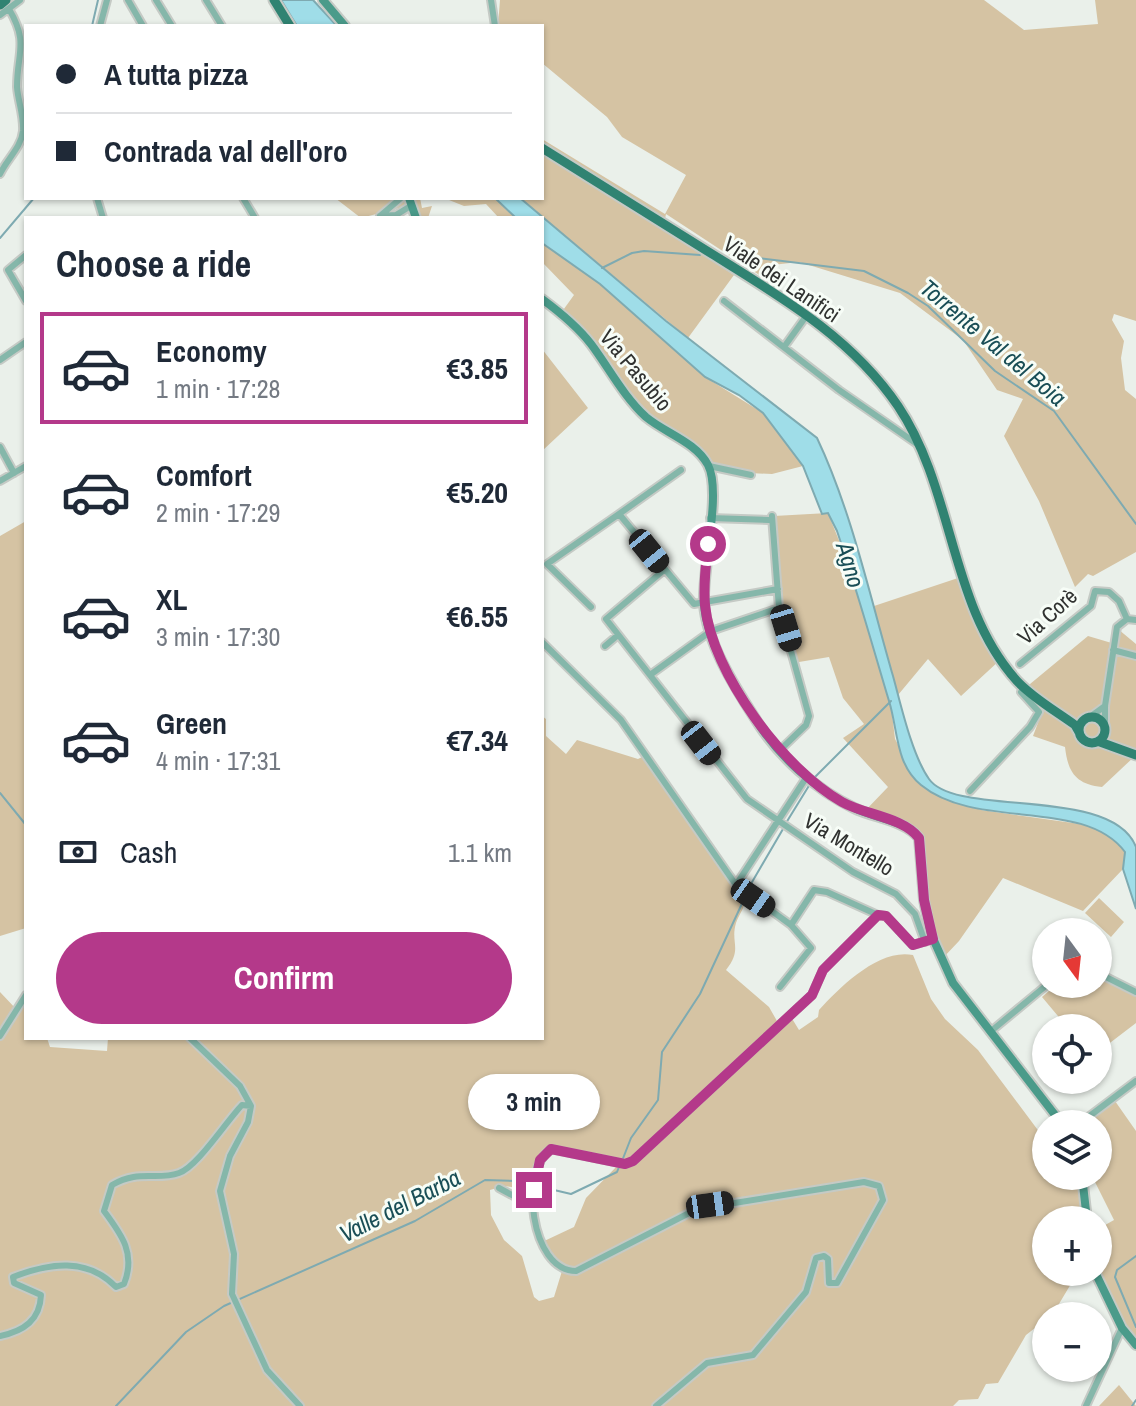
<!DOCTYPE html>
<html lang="en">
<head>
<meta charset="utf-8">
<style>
	body { margin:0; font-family:"Archivo Narrow",sans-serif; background:#f6f6f7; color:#1f2937; height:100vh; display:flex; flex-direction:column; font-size:30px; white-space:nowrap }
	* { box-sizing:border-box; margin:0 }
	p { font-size:26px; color:#747a83 }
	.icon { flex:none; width:44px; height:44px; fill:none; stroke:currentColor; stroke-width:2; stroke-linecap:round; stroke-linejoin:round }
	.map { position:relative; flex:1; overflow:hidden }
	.drawer { position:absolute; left:24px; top:216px; width:520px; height:824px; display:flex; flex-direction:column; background:#fff; border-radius:0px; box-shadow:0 2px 6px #0004 }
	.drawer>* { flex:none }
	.top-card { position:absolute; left:24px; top:24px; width:520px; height:176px; border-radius:0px; box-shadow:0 2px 6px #0004; display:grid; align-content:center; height:176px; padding:0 32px; background:#fff }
	.needle { width:52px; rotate:165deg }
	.buttons { position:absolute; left:1032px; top:918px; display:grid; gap:16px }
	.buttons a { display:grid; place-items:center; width:80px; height:80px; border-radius:50%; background:#fff; box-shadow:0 2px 6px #0004; font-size:40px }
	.end { position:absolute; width:36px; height:36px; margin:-18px; border:10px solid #b4398a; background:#fff; box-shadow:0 0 0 4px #fff }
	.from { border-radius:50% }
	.bubble { position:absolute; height:56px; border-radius:28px; background:#fff; box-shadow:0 2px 6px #0004; font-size:26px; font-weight:800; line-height:56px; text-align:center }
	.car { position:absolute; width:24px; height:48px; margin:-24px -12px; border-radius:10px; box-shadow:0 0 6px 2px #0007; background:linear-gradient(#222 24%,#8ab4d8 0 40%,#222 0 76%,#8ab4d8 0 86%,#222 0) }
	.top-card b { display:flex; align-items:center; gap:28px; height:76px; font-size:30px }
	.top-card b+b { border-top:2px solid #e0e1e3 }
	.top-card i { width:20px; height:20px; background:#1f2937 }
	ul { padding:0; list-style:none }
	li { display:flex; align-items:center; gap:24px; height:112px; margin:0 16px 12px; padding:0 16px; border:4px solid transparent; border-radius:0px }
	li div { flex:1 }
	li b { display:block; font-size:30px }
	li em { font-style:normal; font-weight:800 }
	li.on { border-color:#b4398a }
	li>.icon { width:72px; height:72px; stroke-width:1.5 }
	h2 { padding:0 32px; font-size:36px; line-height:96px }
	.pay { display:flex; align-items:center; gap:20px; height:88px; padding:0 32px; font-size:30px }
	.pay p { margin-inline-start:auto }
	.action { display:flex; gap:16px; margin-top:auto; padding:16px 32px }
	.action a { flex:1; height:92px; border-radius:48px; background:#b4398a; color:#fff; font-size:32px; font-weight:800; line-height:92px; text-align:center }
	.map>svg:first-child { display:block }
	.green { fill:#d5c3a3; fill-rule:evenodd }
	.water { fill:#9fdde8; stroke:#7eaab1; stroke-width:2 }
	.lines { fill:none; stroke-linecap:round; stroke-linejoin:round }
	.stream { stroke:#7eaab1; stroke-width:2 }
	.street-casing { stroke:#c5cac5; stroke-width:10 }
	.secondary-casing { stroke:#c5cac5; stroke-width:12 }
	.primary-casing { stroke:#c5cac5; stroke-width:13 }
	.street { stroke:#85b7aa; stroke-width:6 }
	.secondary { stroke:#4a9b8a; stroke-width:8 }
	.primary { stroke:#308372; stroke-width:9 }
	.route { stroke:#b4398a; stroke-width:10 }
	.labels { text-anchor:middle; stroke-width:6; stroke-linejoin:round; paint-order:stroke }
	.street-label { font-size:22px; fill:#303230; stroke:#f7fdf7 }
	.water-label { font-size:24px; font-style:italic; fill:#194e56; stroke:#f7fdf7 }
</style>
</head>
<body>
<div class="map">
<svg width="1136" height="1406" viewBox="0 0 1136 1406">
	<rect width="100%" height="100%" fill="#eaf0ea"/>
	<path class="green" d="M500 0H984L1024 30 1098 24 1095 0H1136V321L1114 314 1112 320 1124 341 1121 358 1125 390 1136 399V552L1093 576 1088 574 1075 587 1039 501 1004 436 1023 399 997 390 963 340 900 293 799 262 772 265 770 282 666 214 663 229 734 275 688 338 520 198H542V139L665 214 686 175 622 137 607 117 542 63V26H498Z
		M335 198H420L422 208 432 206 428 218H420L407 206 361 218Z
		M444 198H495L516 218H499L486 204 464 206Z
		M542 243 600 284 705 377 763 413 803 466 772 474 708 471C692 444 664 436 644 414 613 381 595 346 561 313L574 295 542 262Z
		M542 349 588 408 542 451Z
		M828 513 848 563 891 705 895 739 920 785 981 810 1087 825 1114 837 1125 852 1123 869 1083 911 1003 878 959 941 942 959 934 941 919 838 902 825 863 813 888 787 843 738 864 724 843 698 829 657 793 663 784 629 774 516Z
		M26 521V928L0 936V536Z
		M964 576 1000 660 961 696 928 659 898 695 871 607Z
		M1118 629 1136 644V755L1102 787C1076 784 1068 773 1065 747L1033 736 1044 707 1024 689 1088 636 1115 644Z
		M542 716 546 719V736L566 754 577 740 638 759 646 755 721 865C726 879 737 881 743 894 748 906 739 913 736 923 730 943 743 949 726 970L769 1007 777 1021 788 1012 799 1030 818 1017 819 1010C840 987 879 948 913 955L931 999 945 1019 978 1050 1046 1141V1176H1087L1092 1220H1046V1272H1078L1053 1314 1026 1335 998 1383 986 1384 978 1399 959 1400 953 1406H0V992L17 1010 26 997V1038H47L50 1047 107 1051 108 1038H542ZM550 1147 619 1164 586 1198 574 1227 540 1243 549 1261 562 1271 554 1297 539 1301 534 1297 522 1256 504 1240 491 1215 490 1190 504 1186 532 1190 541 1154Z
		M1099 898 1124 922 1111 937 1085 913Z
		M1098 973 1136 993V1023L1098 1052V1028H1068L1042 997 1057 984H1098Z
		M1115 1101 1136 1131V1341L1130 1336 1098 1272V1229L1114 1220 1092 1176H1098V1124H1083Z
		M1119 1385 1136 1406H1099Z"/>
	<path class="water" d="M281 0H313L337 26H297Z
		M495 198H520L666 321 817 438C852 512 870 597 893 676 901 705 912 755 929 779 956 818 1112 785 1136 847V909L1123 869 1125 852C1084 797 977 831 921 785 895 764 898 729 889 701 872 644 856 587 837 531L828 513 822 514 803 466 763 413 739 395 705 377 600 284 542 243V218H516Z"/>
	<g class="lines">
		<path class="stream" d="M92 26 98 0
			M0 238 34 198
			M734 255 864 271 908 293 928 306 995 371 1054 411 1136 524
			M602 268 632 253 644 251 700 255
			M813 779 891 701
			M0 793 26 825
			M786 823 810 784
			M748 889 783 829
			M622 1161 631 1138 658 1100 662 1052 700 994 746 895
			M1136 1256 1117 1270 1115 1277 1136 1327
			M116 1406 186 1332 224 1306 415 1221 485 1180 516 1181 571 1194 617 1172 619 1167
			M1132 1406 1136 1400"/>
		<defs>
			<path id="street" d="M128 0 143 26
				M156 0 172 26
				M206 0 222 26
				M491 0 495 26
				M0 15 20 0
				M100 26 107 0
				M0 174C7 159 21 148 23 131 24 116 18 101 17 87 17 52 29 43 9 9
				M97 198 103 218
				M243 198 255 218
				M380 216 396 215 409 207
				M380 216 401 198
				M26 255 8 270 26 301
				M724 301 839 390 917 444
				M784 347 807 315
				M0 360 26 342
				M0 447 14 473
				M709 466 751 475
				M0 481 26 466
				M619 514 681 470
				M772 516 779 608 809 716 806 725 780 750
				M710 518 769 520
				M664 570 606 619 747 799 853 872 896 894 915 914 925 942
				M591 607 547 564 619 514 694 604 778 589
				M542 642 621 720 736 885 806 778
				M605 646 618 635
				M1113 650 1136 656
				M1020 664 1091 606 1095 591 1109 592 1119 601 1127 619
				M650 675 711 631 779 608
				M1090 717 1105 706
				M1105 726V706L1117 627 1127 619 1136 620
				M970 791 1030 727 1039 712 1021 692 1025 688
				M736 885 791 925 811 948 780 987
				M791 925 814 890 827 892 878 915
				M1098 973 1136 992
				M990 1032 1048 984
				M0 1036 26 995
				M190 1038 240 1086 251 1106 248 1122 230 1156 220 1191 234 1254 232 1294 267 1370 300 1406
				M1079 1124 1136 1081
				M499 1188 532 1206
				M0 1336C24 1331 40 1320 41 1295L14 1283 13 1277C49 1263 87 1257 116 1287L124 1284C136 1254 122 1235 104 1211L112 1185C139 1169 156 1181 179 1173 197 1167 225 1123 242 1105L251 1106
				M656 1406 707 1363 753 1355 806 1292 816 1258 824 1256 828 1259 829 1283H837L883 1200 879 1186 864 1182 697 1209 576 1271C530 1271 519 1169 551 1149L625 1164 633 1161 812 995 823 970 878 915 886 916 913 945 933 939
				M1086 1406 1122 1328"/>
			<path id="secondary" d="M323 0 345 26
				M409 198 416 218
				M542 299C561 313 577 326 591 344 609 368 624 397 646 417 665 433 696 442 708 465 722 492 702 569 704 604 707 644 735 687 756 720 779 757 815 789 854 808 874 818 905 820 919 838L924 900 931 934 953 983 1062 1124
				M1082 1176 1087 1220
				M1095 1272 1122 1328 1136 1345"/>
			<path id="primary" d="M274 0 290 26
				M0 5 6 0
				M542 148C599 183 655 219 712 254 781 297 851 337 898 406 955 491 949 606 1017 681 1034 699 1056 711 1075 725L1079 732
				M1079 730a13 13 0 1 1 26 0a13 13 0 1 1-26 0Z
				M1100 742 1136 755"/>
		</defs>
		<use href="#street" class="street-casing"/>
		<use href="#secondary" class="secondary-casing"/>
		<use href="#primary" class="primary-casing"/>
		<use href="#street" class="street"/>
		<use href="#secondary" class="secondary"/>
		<use href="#primary" class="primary"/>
	</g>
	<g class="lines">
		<path class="route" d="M534 1190 540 1160 551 1149 625 1164 633 1161 812 995 823 970 878 915 886 916 913 945 933 939 924 900 919 838C903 817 865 815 842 802 784 769 712 674 705 605 703 585 706 564 708 544"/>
	</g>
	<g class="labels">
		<g class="street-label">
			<text transform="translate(782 279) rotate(34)" y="8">Viale dei Lanifici</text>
			<text transform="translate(636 370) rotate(50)" y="8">Via Pasubio</text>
			<text transform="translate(1047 616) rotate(-42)" y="8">Via Corè</text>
			<text transform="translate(849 844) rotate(31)" y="8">Via Montello</text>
		</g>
		<g class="water-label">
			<text transform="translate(993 343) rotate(40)" y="8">Torrente Val del Boia</text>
			<text transform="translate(850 565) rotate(73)" y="8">Agno</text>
			<text transform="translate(400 1206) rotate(-27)" y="8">Valle del Barba</text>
		</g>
	</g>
</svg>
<div class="buttons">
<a><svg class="needle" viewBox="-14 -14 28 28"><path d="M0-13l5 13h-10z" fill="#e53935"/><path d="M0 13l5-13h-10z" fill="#747a83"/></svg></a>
<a><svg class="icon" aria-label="locate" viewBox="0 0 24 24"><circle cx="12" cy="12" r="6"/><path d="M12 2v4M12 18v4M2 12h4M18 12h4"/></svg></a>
<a><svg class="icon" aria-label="layers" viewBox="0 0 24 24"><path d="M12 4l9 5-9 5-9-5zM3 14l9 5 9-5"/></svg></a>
<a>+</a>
<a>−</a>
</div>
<i class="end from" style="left:708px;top:544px"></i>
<i class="end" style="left:534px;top:1190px"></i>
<div class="bubble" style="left:468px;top:1074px;width:132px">3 min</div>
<i class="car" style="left:649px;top:551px;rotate:141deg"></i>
<i class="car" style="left:786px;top:628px;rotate:163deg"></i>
<i class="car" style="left:701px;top:743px;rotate:142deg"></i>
<i class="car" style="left:753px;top:898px;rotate:125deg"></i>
<i class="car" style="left:710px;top:1205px;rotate:82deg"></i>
<div class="top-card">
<b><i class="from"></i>A tutta pizza</b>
<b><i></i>Contrada val dell'oro</b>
</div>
<section class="drawer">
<h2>Choose a ride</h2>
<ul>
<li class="on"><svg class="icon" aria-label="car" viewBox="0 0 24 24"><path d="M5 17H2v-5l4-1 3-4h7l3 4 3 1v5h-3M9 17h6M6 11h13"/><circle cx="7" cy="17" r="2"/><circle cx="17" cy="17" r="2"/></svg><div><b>Economy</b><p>1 min · 17:28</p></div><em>€3.85</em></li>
<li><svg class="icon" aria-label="car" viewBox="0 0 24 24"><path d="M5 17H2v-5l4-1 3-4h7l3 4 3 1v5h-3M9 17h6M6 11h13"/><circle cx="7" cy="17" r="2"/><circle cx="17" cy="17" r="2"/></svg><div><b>Comfort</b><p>2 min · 17:29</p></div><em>€5.20</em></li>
<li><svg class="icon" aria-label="car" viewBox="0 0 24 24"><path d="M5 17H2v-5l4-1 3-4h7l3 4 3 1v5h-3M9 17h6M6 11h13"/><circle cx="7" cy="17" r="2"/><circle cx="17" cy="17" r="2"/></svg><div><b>XL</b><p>3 min · 17:30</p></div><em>€6.55</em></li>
<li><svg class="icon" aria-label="car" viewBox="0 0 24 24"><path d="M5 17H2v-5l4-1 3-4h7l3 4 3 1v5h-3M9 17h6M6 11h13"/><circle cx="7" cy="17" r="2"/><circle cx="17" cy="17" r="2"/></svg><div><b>Green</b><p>4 min · 17:31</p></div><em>€7.34</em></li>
</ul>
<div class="pay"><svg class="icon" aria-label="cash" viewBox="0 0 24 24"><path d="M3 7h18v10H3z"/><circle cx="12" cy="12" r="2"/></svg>Cash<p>1.1 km</p></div>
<div class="action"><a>Confirm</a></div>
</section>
</div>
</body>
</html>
